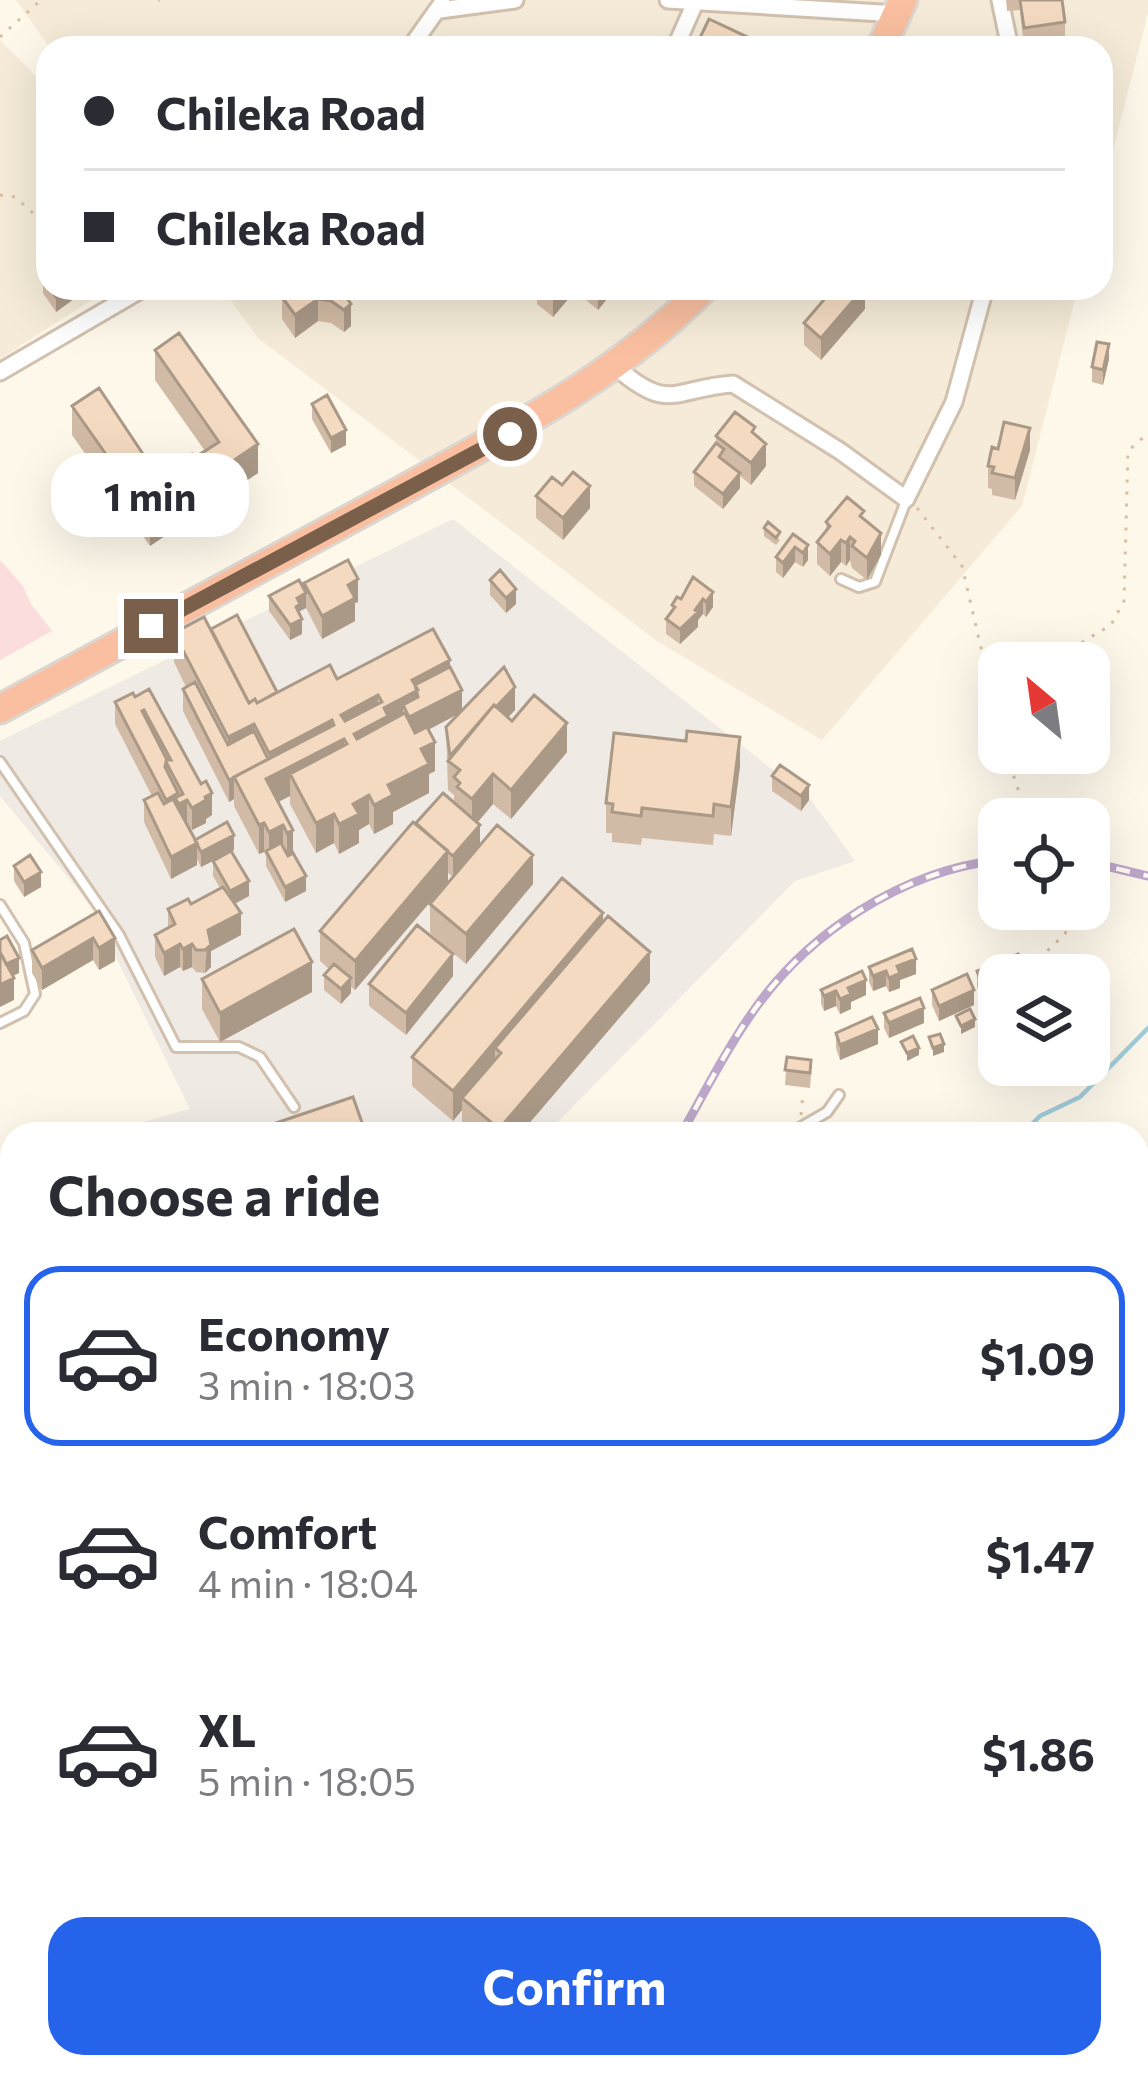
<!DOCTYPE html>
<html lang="en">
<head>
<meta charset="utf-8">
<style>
	body { margin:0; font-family:Commissioner,sans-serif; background:#f7f7f7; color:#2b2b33; height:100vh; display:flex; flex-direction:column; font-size:45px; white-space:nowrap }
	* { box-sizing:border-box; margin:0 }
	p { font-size:39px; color:#7c7c81 }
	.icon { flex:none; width:66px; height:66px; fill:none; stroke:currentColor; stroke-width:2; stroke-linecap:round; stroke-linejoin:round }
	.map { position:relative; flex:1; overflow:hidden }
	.panel { position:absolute; left:0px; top:1122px; width:1149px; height:957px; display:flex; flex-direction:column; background:#fff; border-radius:36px 36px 0 0; box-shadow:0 12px 48px #0002 }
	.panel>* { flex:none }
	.banner { position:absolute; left:36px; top:36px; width:1077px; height:264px; border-radius:36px; box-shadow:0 12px 48px #0002; display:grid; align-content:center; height:264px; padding:0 48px; background:#fff }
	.needle { width:78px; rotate:331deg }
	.fabs { position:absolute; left:978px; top:642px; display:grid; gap:24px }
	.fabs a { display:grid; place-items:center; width:132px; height:132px; border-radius:24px; background:#fff; box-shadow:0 12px 48px #0002; font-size:60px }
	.end { position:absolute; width:54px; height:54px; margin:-27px; border:15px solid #7a604b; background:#fff; box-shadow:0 0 0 6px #fff }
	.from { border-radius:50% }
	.bubble { position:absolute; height:84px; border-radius:36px; background:#fff; box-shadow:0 12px 48px #0002; font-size:39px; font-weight:700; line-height:84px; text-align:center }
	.banner b { display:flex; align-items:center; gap:42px; height:114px; font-size:45px }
	.banner b+b { border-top:3px solid #e1e1e2 }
	.banner i { width:30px; height:30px; background:#2b2b33 }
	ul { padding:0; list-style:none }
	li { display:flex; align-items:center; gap:36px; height:180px; margin:0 24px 18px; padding:0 24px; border:6px solid transparent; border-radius:36px }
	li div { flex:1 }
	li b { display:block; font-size:45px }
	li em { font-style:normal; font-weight:700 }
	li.current { border-color:#2563eb }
	li>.icon { width:108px; height:108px; stroke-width:1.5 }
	h2 { padding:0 48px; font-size:54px; line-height:144px }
	.action { display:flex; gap:24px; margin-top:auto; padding:24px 48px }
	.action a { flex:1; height:138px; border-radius:36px; background:#2563eb; color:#fff; font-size:48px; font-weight:700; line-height:138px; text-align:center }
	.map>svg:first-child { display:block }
	.residential { fill:#f5ebd8 }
	.industrial { fill:#efeae3 }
	.medical { fill:#fcddde }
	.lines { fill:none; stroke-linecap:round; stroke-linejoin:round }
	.stream { stroke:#a3cddb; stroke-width:4.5 }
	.river { stroke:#bddee9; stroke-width:30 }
	.lane-casing { stroke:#d1c1ae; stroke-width:14 }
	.street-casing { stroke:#d1c1ae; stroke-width:21 }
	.highway-casing { stroke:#dcd6d0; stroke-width:33 }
	.path { stroke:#dabda3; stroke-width:3; stroke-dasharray:3 9; stroke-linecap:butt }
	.lane { stroke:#fff; stroke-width:8 }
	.street { stroke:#fff; stroke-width:15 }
	.highway { stroke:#f9bfa0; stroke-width:27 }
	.rail-casing { stroke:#bca6c9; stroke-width:9 }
	.rail { stroke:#fffbf2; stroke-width:4.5; stroke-dasharray:14; stroke-linecap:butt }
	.wall { fill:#d2bba6 }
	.shaded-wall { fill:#ab9987 }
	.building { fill:#f4dac1; stroke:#ab9987; stroke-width:3; fill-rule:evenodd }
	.route { stroke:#7a604b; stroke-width:15 }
</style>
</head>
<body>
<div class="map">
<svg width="1148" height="2077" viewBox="0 0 1148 2077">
	<rect width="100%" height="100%" fill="#fdf8ea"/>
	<path class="residential" d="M16 0H1148V13L1101 197V48H50Z
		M0 40 38 78 48 94V288H110L0 359Z
		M222 288H1078L1022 506 822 740 657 641 258 338Z"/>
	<path class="industrial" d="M453 519 811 800 855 861 795 881 546 1134H101L190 1109 90 904 0 796V741Z
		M1148 1174V1293L1137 1239V1182Z
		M1137 1555 1148 1557V2077H0V1921L12 1909V2067H1137Z"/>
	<path class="medical" d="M0 560 23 586 31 604 52 631 0 660Z"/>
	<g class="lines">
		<path class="stream" d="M1022 1134 1040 1116 1080 1097 1148 1028"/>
		<path class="river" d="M1137 1479 1148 1482
			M0 1780 12 1777"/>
		<defs>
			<path id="lane" d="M841 579 859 587 875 582 906 501
				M0 762 119 935 176 1047H239L260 1057 294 1107
				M0 905 24 943 35 994 24 1011 0 1023
				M789 1134 827 1112 839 1095
				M0 1514 12 1511"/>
			<path id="street" d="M668 0 898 14
				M1000 0 1010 48
				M440 10 515 0
				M410 48 442 3
				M675 48 695 3
				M616 367C670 414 674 388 733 384L840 451 906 499 954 402 985 288
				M0 372 144 288
				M1137 2030 1148 2040
				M221 2077 231 2067"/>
			<path id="highway" d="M881 48 903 0
				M0 709C131 637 263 567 394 495 507 432 612 381 704 288"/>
		</defs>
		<use href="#lane" class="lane-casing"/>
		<use href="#street" class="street-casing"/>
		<use href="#highway" class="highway-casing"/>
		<path class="path" d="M158 0H160
			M0 37 41 0
			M0 195 15 197 48 226
			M917 508 962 566 999 725
			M1070 663 1079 644 1111 625 1124 601 1128 451 1148 433
			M1006 753 1028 819
			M1010 767 1016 753
			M1030 967 1065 934 1075 909
			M801 1115 803 1093"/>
		<use href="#lane" class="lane"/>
		<use href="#street" class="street"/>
		<use href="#highway" class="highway"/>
		<defs>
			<path id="rail" d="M1089 862 1148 876
				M681 1134C704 1094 725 1051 752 1013 807 933 902 871 999 860
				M0 1424 12 1421"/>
		</defs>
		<use href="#rail" class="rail-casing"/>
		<use href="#rail" class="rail"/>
	</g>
	<path class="wall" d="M1006 0H1062L1065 22V44L1024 48 1020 10 1007 11Z
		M48 275V288H78V296L56 312 43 293V278Z
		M340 288 351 326 344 332 331 323 318 321 295 338 282 319V297Z
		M537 288H616L598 310 575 291 553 317 537 304Z
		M865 309 821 360 804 345V323Z
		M155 350 258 473 150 546 72 435V406L161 481 181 469V460L194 458 205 451 155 380Z
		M1109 359 1103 385 1092 382V367Z
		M312 404 346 445 331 453 312 419Z
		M755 435 766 466 751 485 740 476V488L723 509 694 486V472L716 443V436Z
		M1030 450 1015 500 992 495V489L988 488V466Z
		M562 485 590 508 563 540 536 518V496Z
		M864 519 881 555 867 580 852 568 850 560 846 566 841 562 830 576 817 564V542L826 531V522Z
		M764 528 780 540 776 545 764 536Z
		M793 534 808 560 803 567 795 562 783 578 776 572V557Z
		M693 577 713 607 706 617 703 614 698 620V627L680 644 666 634V619L672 612V605L681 599Z
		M490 580 516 604 506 613 490 595Z
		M304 583 358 602 355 603V621L322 639 306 608 300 611 302 634 290 640 269 611V596L304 591Z
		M211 629 277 692 337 679 450 667 462 711 515 710 508 717 567 752 511 819 493 804 477 822 480 845 533 884 466 964 430 933V904L453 877 448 873V881L355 990 351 987V993L341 1004 324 990V975L329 969 320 961V931L416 825 454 802V795L448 790 446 727 459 713 429 729 435 771 429 774V793L393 812V824L374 834 369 824 359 830V843L339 854 334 843 316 853 290 804V796L278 802 306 891 285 902 266 866V856L264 852 259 854 234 806V799L229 802 183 711V689L186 687 174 662V633Z
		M149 689 201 784 206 781 212 793V815L206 819V823L192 830 186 823 195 839 227 822 234 835V850L232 851 249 881V896L235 904 241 913V935L211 951V967L205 973 196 972 192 967 183 971 180 967 164 976 155 957V935L168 927V909L188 899 191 904 220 888 213 876V861L219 858 201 867 197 859V865L171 879 144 822V800L152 796 115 724V702L133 693 135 697Z
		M740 766 731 836 714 834 713 845 642 838 641 845 612 842V833H606V803Z
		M772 776 809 800 801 811 772 791Z
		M14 866 41 887 24 897 14 881Z
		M99 911 115 961 99 970 93 960 42 990 32 973V950Z
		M603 921 650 982 520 1134H470L462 1127V1110L453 1121 412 1086V1057Z
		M869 967 916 974 900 980V988L889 992 886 986 873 991 869 982Z
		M977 971 1025 975H999L987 1017 977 986Z
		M453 976 406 1035 369 1006V984Z
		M202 979 312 992 220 1042 202 1009Z
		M821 990 866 995 851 1002V1009L840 1014 836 1006 824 1011 821 1004Z
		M932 990 974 1005 939 1021 932 1005Z
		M884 1013 924 1023 889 1038 884 1028Z
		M836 1033 878 1044 840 1060 836 1048Z
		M787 1057 811 1075 810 1088 785 1085Z
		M69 2067H174L164 2077H57L69 2070Z
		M841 2067H980V2077H848L843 2073Z"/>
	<path class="shaded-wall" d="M68 288H78V296L56 312V297Z
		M558 288H575V291L553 317V295Z
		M598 288H616L598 310Z
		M865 288V309L821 360V338Z
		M318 299V321L295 338V315Z
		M351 304V326L344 332V310Z
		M1109 344V359L1103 385V370Z
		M1030 428V450L1015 500V478Z
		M346 430V445L331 453V438Z
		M258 444V473L150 546V517Z
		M766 444V466L751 485V463Z
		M740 473V488L723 509V494Z
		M590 486V508L563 540V518Z
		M881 533V555L867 580V558Z
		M850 537V560L846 566V543Z
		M841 540V562L830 576V554Z
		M808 545V560L803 567V553Z
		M795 547V562L783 578V563Z
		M358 579V602L355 603V621L322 639V616L348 585Z
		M516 589V604L506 613V598Z
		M713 592V607L706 617V602Z
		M306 593V608L300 611V619L296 622 297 598Z
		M703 599V614L698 620V627L680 644V629Z
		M302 619V634L290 640V625Z
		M450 660V689L462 690V712L409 740V717L403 705V727L388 735 344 739V768L290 774V796L266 808 269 753 332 720V745L341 715 378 695V721L384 708 412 680Z
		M515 687V710L459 769 450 756Z
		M567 723V752L511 819V790Z
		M254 724V753L228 767V737Z
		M740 737V766L731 836V807Z
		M435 742V771L429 774V793L393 812V824L374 834V805L388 785 421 749Z
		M493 774V804L472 829V799Z
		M234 777V799L229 802V780Z
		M809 785V800L801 811V796Z
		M212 793V815L206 819V823L192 830V808Z
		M369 795V824L359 830V843L339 854V824L353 804Z
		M187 800V822L179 827V804Z
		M334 814V843L316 853V823Z
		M264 823V852L259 854V825Z
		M283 825V855L269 857V832Z
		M480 825V847L453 878V856Z
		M293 830V860L287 863V833Z
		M234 835V850L201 867V852Z
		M197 843V865L171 879V857Z
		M448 851V881L355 990V961Z
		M533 855V884L466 964V934Z
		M41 872V887L24 897V882Z
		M306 876V891L285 902V887Z
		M249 881V896L230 906V891Z
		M241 913V935L211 951V967L205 973 208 930Z
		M603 913V942L501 1053 495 1048V1071L462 1098V1110L453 1121V1091Z
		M93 938V960L42 990V968Z
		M115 938V961L99 970V948Z
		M180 944V967L164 976V953Z
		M192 944V967L183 971V949Z
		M650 952V982L520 1134H499V1129Z
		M453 954V976L406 1035V1013Z
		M19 958V973L3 981V966Z
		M916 959V974L900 980V988L889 992V978L897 966Z
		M312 962V992L220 1042V1013Z
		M886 971V986L873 991V976Z
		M14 978V1000L0 1007V985Z
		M351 978V993L341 1004V989Z
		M866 980V995L851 1002V1009L840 1014V999L848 988Z
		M999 980V995L983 1002V987Z
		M974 990V1005L939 1021V1006Z
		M836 991V1006L824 1011V996Z
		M999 1005V1012L987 1017V1010Z
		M924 1008V1023L889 1038V1023Z
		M975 1019V1027L961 1034V1026Z
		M878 1029V1044L840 1060V1045Z
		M944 1044V1052L933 1056V1048Z
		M919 1048V1055L907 1061V1053Z
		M1148 1852V1882L1137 1897V1868Z
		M144 2067H174L164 2077H137V2074Z
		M711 2067H716V2077H708Z"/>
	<path class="building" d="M1020 0H1062L1065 22 1024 28Z
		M709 19 771 48H695Z
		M507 39 517 48H500Z
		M50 288H68L56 297Z
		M294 288H325L327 291 332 288H340L351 304 344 310 331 301 318 299 295 315 282 297Z
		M544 288H558L553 295Z
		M834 288H864L821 338 804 323Z
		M179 333 258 444 150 517 72 406 99 388 161 481 185 466 181 460 192 454 194 458 219 442 155 350Z
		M1097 342 1109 344 1103 370 1092 367Z
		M327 395 346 430 331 438 312 404Z
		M735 412 755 427 752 432 766 444 751 463 716 436Z
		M1004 422 1030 428 1015 478 992 473 994 467 988 466 992 447 998 449Z
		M716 443 724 449 719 457 740 473 723 494 694 472Z
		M573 472 590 486 563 518 536 496 552 477 562 485Z
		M847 497 864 511 860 516 881 533 867 558 852 546 855 541 850 537 846 543 841 540 830 554 817 542 830 526 826 522Z
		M768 522 780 532 776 538 764 528Z
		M793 534 808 545 803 553 795 547 783 563 776 557Z
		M348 560 358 579 348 585 355 598 322 616 304 583Z
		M500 570 516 589 506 598 490 580Z
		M693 577 713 592 706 602 703 599 695 610 698 612 680 629 666 619 675 607 672 605 677 597 681 599Z
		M299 580 306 593 297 598 300 604 296 607 302 619 290 625 269 596Z
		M237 615 277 692 257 703 255 699 249 703 211 629Z
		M204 617 249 703 255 699 257 703 330 665 337 679 433 629 450 660 412 680 418 690 384 708 388 716 354 734 357 739 405 713 415 733 427 727 435 742 421 749 429 764 388 785 393 795 374 805 369 795 353 804 359 814 339 824 334 814 316 823 290 774 347 744 344 739 266 779 293 830 287 833 283 825 269 832 264 823 259 825 234 777 334 725 332 720 269 753 254 724 228 737 174 633ZM378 695 382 702 345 721 341 715Z
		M450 667 462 690 409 717 403 705 418 697 415 685Z
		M504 667 515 687 496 707 494 705 450 756 446 727Z
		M195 682 228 745 254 731 268 759 229 780 183 689Z
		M149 689 201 784 206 781 212 793 205 797 206 800 192 808 187 800 179 804 175 798 183 794 166 762 165 767 178 793 166 800 115 702 133 693 135 697ZM144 710 171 760H167L142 711Z
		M534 695 567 723 511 790 493 774 472 799 457 787 460 783 454 777 460 770 448 761 494 705 512 721Z
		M687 731 740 737 731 807 714 804 713 816 642 808 641 816 612 812 613 804 606 803 614 733 686 741Z
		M780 765 809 785 801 796 772 776Z
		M158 793 164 804 173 799 197 843 171 857 144 800Z
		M443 793 480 825 453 856 416 823Z
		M227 822 234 835 201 852 195 840Z
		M413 822 448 851 355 961 320 931Z
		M497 825 533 855 466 934 430 904Z
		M281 843 288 856 293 853 306 876 285 887 266 851Z
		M231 851 249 881 230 891 213 861Z
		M30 855 41 872 24 882 14 866Z
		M562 878 603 913 453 1091 412 1057Z
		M223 887 241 913 208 930 211 945 205 950H196L192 944 183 949 180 944 164 953 155 935 175 924 168 909 188 899 191 904Z
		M99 911 115 938 99 948 93 938 42 968 32 950Z
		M608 916 650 952 499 1129 462 1098 501 1053 495 1048Z
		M417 925 453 954 406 1013 369 984Z
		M294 929 312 962 220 1013 202 979Z
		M7 936 19 958 6 964 0 952V940Z
		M912 949 916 959 897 966 900 973 889 978 886 971 873 976 869 967Z
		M0 952 14 978 0 985Z
		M1018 954 1025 970 1012 975H999V980L983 987 977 971Z
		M334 964 351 978 341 989 324 975Z
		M862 971 866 980 848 988 851 994 840 999 836 991 824 996 821 990Z
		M967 974 974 990 939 1006 932 990Z
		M999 991V1005L987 1010 982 999Z
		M920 998 924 1008 889 1023 884 1013Z
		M970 1009 975 1019 961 1026 956 1016Z
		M872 1017 878 1029 840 1045 836 1033Z
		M940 1034 944 1044 933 1048 929 1037Z
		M913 1036 919 1048 907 1053 901 1042Z
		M787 1057 811 1060 810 1073 785 1070Z
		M353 1097 366 1134H266L264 1127Z
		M1148 1753V1852L1137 1868V1772Z
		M73 2067H111L121 2077H82Z
		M130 2067H144L137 2074Z
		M309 2067H338L348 2077H299Z
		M682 2067H711L708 2077H679Z
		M723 2067H811L808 2077H724L721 2076Z
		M868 2067H980L971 2077H879Z
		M1069 2067H1105L1112 2073 1108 2077H1060Z
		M67 2068 76 2077H57Z"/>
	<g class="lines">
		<path class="route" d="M151 626 510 434"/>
	</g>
</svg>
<div class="fabs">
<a><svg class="needle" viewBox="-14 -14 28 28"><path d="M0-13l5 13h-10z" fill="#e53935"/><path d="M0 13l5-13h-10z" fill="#7c7c81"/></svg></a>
<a><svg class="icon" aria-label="locate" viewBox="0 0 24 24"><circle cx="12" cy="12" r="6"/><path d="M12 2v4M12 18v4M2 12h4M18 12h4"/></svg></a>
<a><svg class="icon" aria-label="layers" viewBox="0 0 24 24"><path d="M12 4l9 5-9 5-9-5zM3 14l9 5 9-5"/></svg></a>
</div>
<i class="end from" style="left:510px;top:434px"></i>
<i class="end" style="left:151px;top:626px"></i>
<div class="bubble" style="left:51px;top:453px;width:198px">1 min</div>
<div class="banner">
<b><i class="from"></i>Chileka Road</b>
<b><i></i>Chileka Road</b>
</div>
<section class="panel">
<h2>Choose a ride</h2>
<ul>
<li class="current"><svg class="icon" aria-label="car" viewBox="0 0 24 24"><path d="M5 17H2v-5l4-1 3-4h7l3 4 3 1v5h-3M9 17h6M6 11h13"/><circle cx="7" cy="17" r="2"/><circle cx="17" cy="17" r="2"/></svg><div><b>Economy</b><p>3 min · 18:03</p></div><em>$1.09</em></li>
<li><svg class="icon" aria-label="car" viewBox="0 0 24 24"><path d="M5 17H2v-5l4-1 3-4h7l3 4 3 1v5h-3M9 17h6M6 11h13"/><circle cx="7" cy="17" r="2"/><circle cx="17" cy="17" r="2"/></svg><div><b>Comfort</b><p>4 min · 18:04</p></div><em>$1.47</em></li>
<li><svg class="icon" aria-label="car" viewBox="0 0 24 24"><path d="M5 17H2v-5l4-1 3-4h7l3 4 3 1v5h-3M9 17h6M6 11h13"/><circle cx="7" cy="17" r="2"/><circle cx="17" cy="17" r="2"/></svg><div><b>XL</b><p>5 min · 18:05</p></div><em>$1.86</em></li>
</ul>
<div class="action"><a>Confirm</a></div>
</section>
</div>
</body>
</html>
